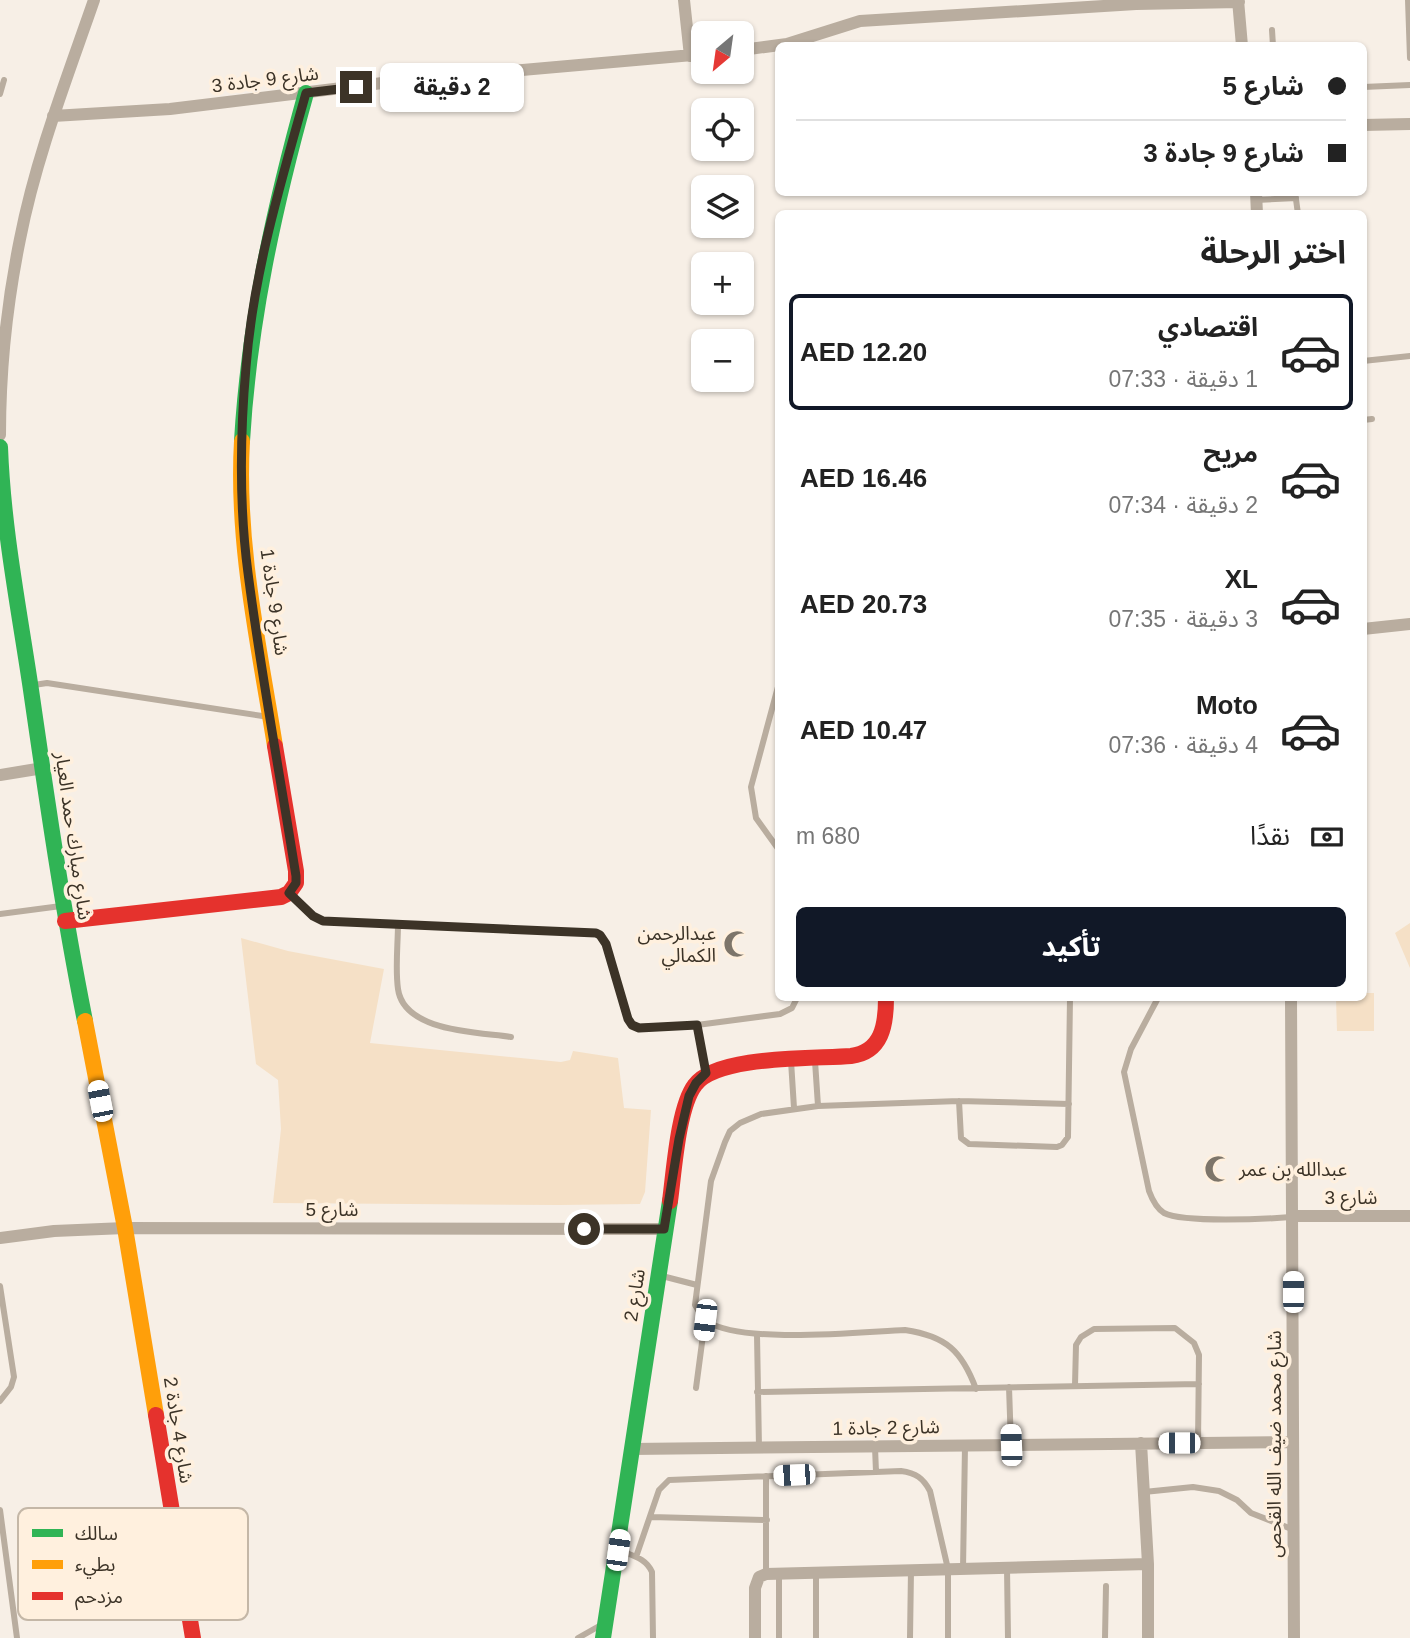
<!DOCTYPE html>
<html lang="ar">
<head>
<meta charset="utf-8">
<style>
	body { margin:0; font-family:Helvetica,"Noto Sans Arabic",sans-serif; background:#f2f2f2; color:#222; direction:rtl; height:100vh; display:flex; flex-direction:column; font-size:26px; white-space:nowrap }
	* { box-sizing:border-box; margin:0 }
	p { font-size:23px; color:#767676 }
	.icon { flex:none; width:38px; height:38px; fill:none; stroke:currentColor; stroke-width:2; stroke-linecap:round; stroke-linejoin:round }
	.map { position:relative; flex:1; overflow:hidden; direction:ltr }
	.panel { position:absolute; left:775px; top:210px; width:592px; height:791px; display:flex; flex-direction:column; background:#fff; border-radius:10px; box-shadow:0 2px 5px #0004; direction:rtl }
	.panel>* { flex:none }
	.guide { position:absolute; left:775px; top:42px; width:592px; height:154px; border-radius:10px; box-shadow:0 2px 5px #0004; direction:rtl; display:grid; align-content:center; height:154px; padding:0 21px; background:#fff }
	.needle { width:46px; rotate:209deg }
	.tools { position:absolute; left:691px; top:21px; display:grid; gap:14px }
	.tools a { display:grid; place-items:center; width:63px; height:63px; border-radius:10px; background:#fff; box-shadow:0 2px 5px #0004; font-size:35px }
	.end { position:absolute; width:32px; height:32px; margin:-16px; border:9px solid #3c3327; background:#fff; box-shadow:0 0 0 4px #fff }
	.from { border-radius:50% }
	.bubble { position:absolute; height:49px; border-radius:10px; background:#fff; box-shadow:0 2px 5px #0004; font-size:23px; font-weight:700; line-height:49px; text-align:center; direction:rtl }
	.car { position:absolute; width:21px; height:42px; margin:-21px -10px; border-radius:9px; box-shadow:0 0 5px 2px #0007; background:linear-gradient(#fff 24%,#345 0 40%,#fff 0 76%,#345 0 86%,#fff 0) }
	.guide b { display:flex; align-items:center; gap:24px; height:66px; font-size:26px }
	.guide b+b { border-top:2px solid #e0e0e0 }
	.guide i { width:18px; height:18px; background:#222 }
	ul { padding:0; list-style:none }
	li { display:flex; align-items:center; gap:21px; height:116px; margin:0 14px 10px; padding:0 7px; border:4px solid transparent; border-radius:10px }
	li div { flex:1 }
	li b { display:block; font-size:26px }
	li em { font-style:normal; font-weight:700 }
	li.selected { border-color:#111827 }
	li>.icon { width:63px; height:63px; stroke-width:1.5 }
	h2 { padding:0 21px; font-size:32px; line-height:84px }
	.pay { display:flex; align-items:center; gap:18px; height:77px; padding:0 21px; font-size:26px }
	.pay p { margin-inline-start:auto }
	.action { display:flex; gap:14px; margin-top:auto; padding:14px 21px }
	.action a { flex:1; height:80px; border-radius:10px; background:#111827; color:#fff; font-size:28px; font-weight:700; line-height:80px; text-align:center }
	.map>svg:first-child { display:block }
	.green { fill:#f5e0c6 }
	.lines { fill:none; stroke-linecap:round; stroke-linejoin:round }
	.lane { stroke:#b9ad9f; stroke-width:6 }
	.street { stroke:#b9ad9f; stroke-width:12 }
	.fast { stroke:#30b455; stroke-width:16 }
	.slow { stroke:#ff9f0a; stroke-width:16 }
	.jam { stroke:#e5322d; stroke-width:16 }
	.route { stroke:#3c3327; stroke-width:9 }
	.labels { text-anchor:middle; stroke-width:7; stroke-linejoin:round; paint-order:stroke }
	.street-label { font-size:19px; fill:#3c3327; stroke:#fff0de }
	.poi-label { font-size:19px; fill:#3c3327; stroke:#fff0de; text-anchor:end }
	.key { fill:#fff0de; stroke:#c4b7a7; stroke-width:2 }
	.key-label { font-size:19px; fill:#3c3327 }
</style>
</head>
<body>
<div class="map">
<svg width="1410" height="1638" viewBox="0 0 1410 1638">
	<rect width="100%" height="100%" fill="#f7efe6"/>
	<path class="green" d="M1410 923V968L1395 933Z
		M241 938 288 951 384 969 370 1043 561 1062 570 1060 573 1051 618 1058 624 1108 651 1110 645 1192 640 1204 559 1205 273 1203 281 1129 278 1080 256 1064Z
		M1363 993H1374V1031H1337L1336 998H1363Z"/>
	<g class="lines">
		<path class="lane" d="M1408 0 1410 58
			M1272 30 1273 46
			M1363 87 1410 85
			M0 94 4 80
			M1295 192 1298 214
			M1256 200 1296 198
			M1363 361 1410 356
			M1363 420 1372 419
			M779 683 751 787 756 818 779 850
			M34 685 47 683 269 717
			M291 894 313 916 323 921 596 933 601 935 606 944 628 1019 635 1027 697 1025 780 1014 792 1008 797 998
			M0 914 61 906
			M398 923C398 945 395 968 398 989 404 1032 478 1032 511 1037
			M1158 998 1131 1049 1124 1072 1149 1191C1152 1199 1156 1208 1164 1213 1184 1223 1266 1219 1291 1217
			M697 1025 706 1071
			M791 1061 794 1108
			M815 1061 818 1106
			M959 1101 961 1138 969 1144 1057 1147 1062 1145 1068 1137 1070 998
			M662 1276 697 1285
			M0 1286 14 1377 11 1387 0 1401
			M757 1335 759 1448
			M1075 1385 1076 1345 1081 1337 1094 1329 1175 1328 1194 1343 1199 1355 1198 1443
			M1009 1387 1011 1445
			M696 1388 705 1320
			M976 1389C962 1351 946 1336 905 1330 860 1332 744 1344 708 1322 702 1318 699 1311 695 1305L711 1181 725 1142 730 1131 740 1123 761 1114 818 1106 959 1101 1069 1104
			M757 1392 1199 1384
			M875 1447 876 1472
			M1144 1492 1193 1487 1219 1491 1237 1500 1251 1513 1294 1530
			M0 1510 17 1638
			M651 1517 767 1520
			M619 1550C633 1556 646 1558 652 1572L653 1638
			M636 1557 659 1490 669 1480 901 1471C916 1473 923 1478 930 1491L948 1569V1638
			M1007 1568 1008 1638
			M963 1569 965 1446
			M816 1573V1638
			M766 1574V1476
			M578 1638 601 1625
			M779 1638V1574
			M910 1638 911 1570
			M1105 1638 1106 1586"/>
		<path class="street" d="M684 0 690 56
			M1238 0 1242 46
			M742 50 787 44 860 21 1136 4 1239 2
			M53 116 170 109 407 80 704 54
			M1363 125 1410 124
			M1256 192 1257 214
			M0 435C0 369 7 303 20 239 36 157 67 78 94 0
			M1363 629 1410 624
			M0 775 43 768
			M1291 998 1294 1638
			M1293 1216H1410
			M0 1238 54 1231 125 1228 664 1229
			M1141 1443 1148 1564V1638
			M631 1449 1293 1442
			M755 1638V1588L759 1577 766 1574 1148 1564"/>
		<path class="fast" d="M242 441C249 322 274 208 306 93
			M0 447C3 529 19 609 31 690 47 801 63 911 85 1021
			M603 1638 670 1201"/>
		<path class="slow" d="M242 441C236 543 259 646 275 746
			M85 1021 125 1228 156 1415"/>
		<path class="jam" d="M65 921 281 897 289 893 296 883V871L275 746
			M670 1201C674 1172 678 1107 695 1085 717 1055 815 1059 851 1056 882 1052 886 1025 886 998
			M156 1415 193 1638"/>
	</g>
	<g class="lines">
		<path class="route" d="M356 87 306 93C281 182 253 274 246 367 240 435 239 505 248 573 261 674 280 775 296 876V883L289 893 313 916 323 921 596 933 600 935 606 944 628 1019 632 1025 639 1028 697 1025 706 1073 696 1083 689 1096 679 1139 664 1229H584"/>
	</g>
	<defs>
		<symbol id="mosque-bare" viewBox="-9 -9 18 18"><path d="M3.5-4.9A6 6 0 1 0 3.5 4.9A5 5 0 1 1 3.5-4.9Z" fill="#7d756a" stroke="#fff0de" stroke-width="2.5" paint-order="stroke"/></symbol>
	</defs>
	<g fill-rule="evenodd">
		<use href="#mosque-bare" x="718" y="925" width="38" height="38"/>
		<use href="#mosque-bare" x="1199" y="1150" width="38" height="38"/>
	</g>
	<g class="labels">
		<g class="street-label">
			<text transform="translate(265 79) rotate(-7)" y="7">شارع 9 جادة 3</text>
			<text transform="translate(275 602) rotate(82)" y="7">شارع 9 جادة 1</text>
			<text transform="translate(74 836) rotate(82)" y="7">شارع مبارك حمد العيار</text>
			<text x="1351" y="1204">شارع 3</text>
			<text x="332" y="1216">شارع 5</text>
			<text transform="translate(634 1295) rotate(-81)" y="7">شارع 2</text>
			<text transform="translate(886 1427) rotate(-1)" y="7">شارع 2 جادة 1</text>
			<text transform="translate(179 1430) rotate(81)" y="7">شارع 4 جادة 2</text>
			<text transform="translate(1274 1444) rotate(-90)" y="7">شارع محمد ضيف الله القحص</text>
		</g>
		<g class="poi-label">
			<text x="716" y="940">عبدالرحمن<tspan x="716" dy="22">الكمالي</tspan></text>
			<text x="1239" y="1176" text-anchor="start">عبدالله بن عمر</text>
		</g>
	</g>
	<rect x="18" y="1508" width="230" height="112" rx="10" class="key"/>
	<rect x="32" y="1529" width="31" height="8" fill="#30b455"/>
	<rect x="32" y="1560" width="31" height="9" fill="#ff9f0a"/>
	<rect x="32" y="1592" width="31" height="8" fill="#e5322d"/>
	<g class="key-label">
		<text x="75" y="1540">سالك</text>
		<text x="75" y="1571">بطيء</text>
		<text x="75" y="1603">مزدحم</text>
	</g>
</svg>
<div class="tools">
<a><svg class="needle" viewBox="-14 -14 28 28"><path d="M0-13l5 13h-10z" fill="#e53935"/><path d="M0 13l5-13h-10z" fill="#767676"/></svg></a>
<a><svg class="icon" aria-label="locate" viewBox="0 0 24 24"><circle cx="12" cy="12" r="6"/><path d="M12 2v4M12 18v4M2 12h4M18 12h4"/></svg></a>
<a><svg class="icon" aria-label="layers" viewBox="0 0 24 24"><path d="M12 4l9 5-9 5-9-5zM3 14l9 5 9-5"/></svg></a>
<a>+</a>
<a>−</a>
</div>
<i class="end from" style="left:584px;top:1229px"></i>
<i class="end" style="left:356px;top:87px"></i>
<div class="bubble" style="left:380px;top:63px;width:144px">2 دقيقة</div>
<i class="car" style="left:100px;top:1101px;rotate:349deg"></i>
<i class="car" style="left:1293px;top:1292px;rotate:0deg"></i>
<i class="car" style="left:705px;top:1320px;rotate:187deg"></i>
<i class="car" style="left:1179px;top:1443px;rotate:270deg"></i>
<i class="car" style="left:1011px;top:1445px;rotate:358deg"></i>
<i class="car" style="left:794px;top:1475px;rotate:268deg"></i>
<i class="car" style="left:618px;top:1550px;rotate:8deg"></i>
<div class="guide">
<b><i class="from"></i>شارع 5</b>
<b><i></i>شارع 9 جادة 3</b>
</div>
<section class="panel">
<h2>اختر الرحلة</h2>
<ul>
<li class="selected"><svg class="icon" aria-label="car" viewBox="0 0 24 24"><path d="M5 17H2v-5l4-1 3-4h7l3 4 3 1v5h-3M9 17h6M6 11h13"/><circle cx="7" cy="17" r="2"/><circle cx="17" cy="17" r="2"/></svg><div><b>اقتصادي</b><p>1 دقيقة · 07:33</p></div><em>AED 12.20</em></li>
<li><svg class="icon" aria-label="car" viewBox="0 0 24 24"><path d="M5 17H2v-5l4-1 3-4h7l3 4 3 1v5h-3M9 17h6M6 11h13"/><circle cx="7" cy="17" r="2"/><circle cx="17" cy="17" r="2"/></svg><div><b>مريح</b><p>2 دقيقة · 07:34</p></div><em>AED 16.46</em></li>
<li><svg class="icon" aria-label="car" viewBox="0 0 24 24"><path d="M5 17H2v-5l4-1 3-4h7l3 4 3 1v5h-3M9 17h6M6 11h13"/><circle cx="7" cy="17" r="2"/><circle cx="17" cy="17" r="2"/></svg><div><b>XL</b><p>3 دقيقة · 07:35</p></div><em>AED 20.73</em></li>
<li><svg class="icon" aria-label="car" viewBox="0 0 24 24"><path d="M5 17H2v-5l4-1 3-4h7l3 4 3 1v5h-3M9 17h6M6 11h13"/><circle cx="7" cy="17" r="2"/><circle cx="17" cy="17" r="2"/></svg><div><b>Moto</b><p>4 دقيقة · 07:36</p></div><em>AED 10.47</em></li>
</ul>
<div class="pay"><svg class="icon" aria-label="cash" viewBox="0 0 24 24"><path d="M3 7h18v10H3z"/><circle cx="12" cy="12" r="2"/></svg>نقدًا<p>680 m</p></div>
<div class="action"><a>تأكيد</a></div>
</section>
</div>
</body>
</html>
